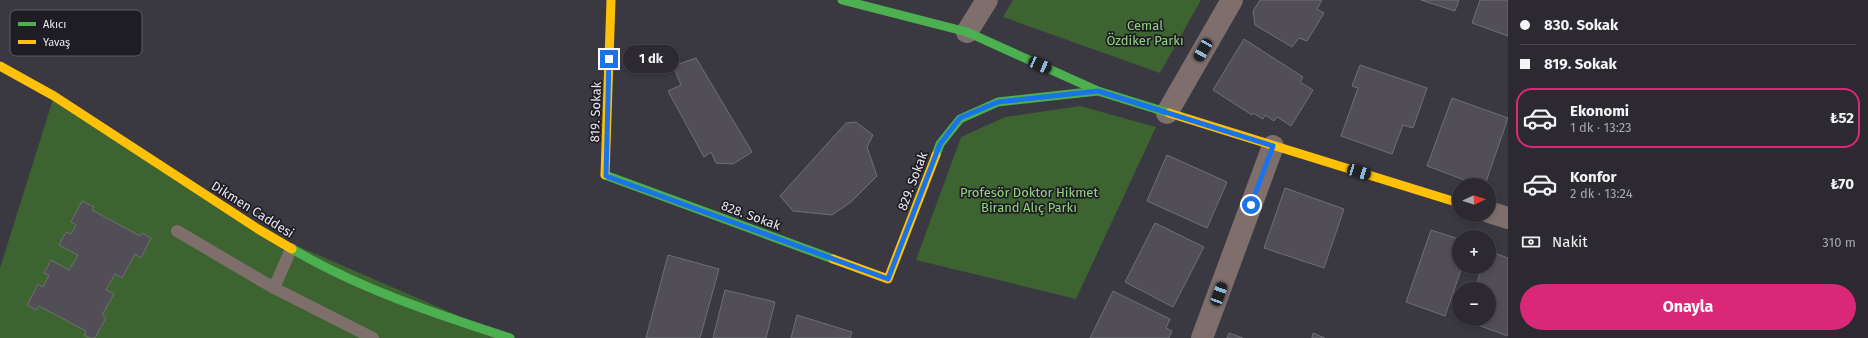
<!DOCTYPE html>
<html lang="tr">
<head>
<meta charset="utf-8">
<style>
	body { margin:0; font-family:"Fira Sans",sans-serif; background:#38363c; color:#f1f3f6; height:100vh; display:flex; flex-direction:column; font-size:15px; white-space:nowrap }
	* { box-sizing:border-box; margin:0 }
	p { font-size:13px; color:#a6a7ab }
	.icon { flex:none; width:22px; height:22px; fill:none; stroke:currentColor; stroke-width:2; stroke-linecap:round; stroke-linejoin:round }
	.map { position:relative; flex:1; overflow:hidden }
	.details { display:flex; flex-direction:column; background:#2c2a30; width:360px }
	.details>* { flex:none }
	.hud { display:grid; align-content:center; height:88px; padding:0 12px; background:#2c2a30 }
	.needle { width:26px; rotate:86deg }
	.buttons { position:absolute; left:1452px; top:178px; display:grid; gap:8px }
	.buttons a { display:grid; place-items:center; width:44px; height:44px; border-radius:50%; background:#2c2a30; box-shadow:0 2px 6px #0003,0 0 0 1px #48464c; font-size:20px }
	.end { position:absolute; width:18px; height:18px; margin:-9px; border:5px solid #1a73e8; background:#fff; box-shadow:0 0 0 2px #fff }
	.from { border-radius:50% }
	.bubble { position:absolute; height:28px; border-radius:14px; background:#2c2a30; box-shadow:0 2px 6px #0003,0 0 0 1px #48464c; font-size:13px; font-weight:700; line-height:28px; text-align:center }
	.car { position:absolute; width:12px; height:24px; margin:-12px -6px; border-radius:5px; box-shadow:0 0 3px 1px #0007; background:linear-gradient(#222 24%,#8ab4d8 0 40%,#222 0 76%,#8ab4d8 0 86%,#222 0) }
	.hud b { display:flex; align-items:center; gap:14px; height:38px; font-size:15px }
	.hud b+b { border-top:1px solid #48464c }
	.hud i { width:10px; height:10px; background:#f1f3f6 }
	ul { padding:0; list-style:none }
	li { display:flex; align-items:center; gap:12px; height:60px; margin:0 8px 6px; padding:0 4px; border:2px solid transparent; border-radius:16px }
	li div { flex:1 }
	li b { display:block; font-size:15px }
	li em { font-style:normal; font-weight:700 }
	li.on { border-color:#db2777 }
	li>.icon { width:36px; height:36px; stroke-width:1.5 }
	.pay { display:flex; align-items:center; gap:10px; height:44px; padding:0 12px; font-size:15px }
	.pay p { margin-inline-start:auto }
	.cta { display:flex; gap:8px; margin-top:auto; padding:8px 12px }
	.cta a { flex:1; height:46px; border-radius:24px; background:#db2777; color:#fff; font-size:16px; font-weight:700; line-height:46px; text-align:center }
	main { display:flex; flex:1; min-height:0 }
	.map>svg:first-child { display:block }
	.green { fill:#3d6331 }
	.building { fill:#514f55; stroke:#706e76 }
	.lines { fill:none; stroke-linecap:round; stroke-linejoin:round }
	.lane { stroke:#7e6f6d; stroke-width:12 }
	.street { stroke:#7e6f6d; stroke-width:22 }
	.fast { stroke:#4caf50; stroke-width:9 }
	.slow { stroke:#ffc107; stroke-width:9 }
	.route { stroke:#1a73e8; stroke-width:5 }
	.labels { text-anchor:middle; stroke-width:3.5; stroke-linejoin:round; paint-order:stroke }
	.park-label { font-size:13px; fill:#91d47e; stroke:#1f1d24 }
	.street-label { font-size:13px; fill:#eae7f1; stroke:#1f1d24 }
	.key { fill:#1f1d24; stroke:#5c5a62; stroke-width:1 }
	.key-label { font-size:11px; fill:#eae7f1 }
</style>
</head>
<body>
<main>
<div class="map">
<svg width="1508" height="338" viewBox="0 0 1508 338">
	<rect width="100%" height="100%" fill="#3a3840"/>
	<path class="green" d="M1013 0H1201L1160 73 1003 17Z
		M54 96 258 229 510 338H0V268Z
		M1080 106 1156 127 1076 299 916 260 961 137 1005 117Z"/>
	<path class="building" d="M1260 0H1322L1317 9 1324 13 1307 41 1299 38 1292 47 1255 25 1253 11Z
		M1421 0H1459L1455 11Z
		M1480 0H1508V36L1472 23Z
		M1244 39 1303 77 1300 82 1313 90 1291 126 1277 117 1274 121 1265 115 1263 119 1253 113 1252 115 1213 90Z
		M696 58 752 152 733 164 716 163 711 152 704 157 668 91 681 85 673 66Z
		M1360 65 1427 88 1413 128 1403 125 1392 154 1341 136 1358 88 1352 86Z
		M1452 98 1508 118 1485 185H1478L1427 166Z
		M856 122 873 135 867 147 877 176 851 202 832 215 793 211 780 196 846 123Z
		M1167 155 1227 182 1207 228 1147 201Z
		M1285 188 1344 209 1324 268 1264 248Z
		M82 201 94 207 92 210 140 236 142 233 151 238 141 258 135 254 122 278 115 274 106 290 114 294 102 315 106 318 95 338H90L84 335 86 331 39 306 36 310 27 305 38 284 43 287 49 275 44 273 51 260 69 270 78 255 59 245 66 232 71 234 76 225 71 222Z
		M1155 223 1204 247 1173 307 1125 282Z
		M1431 230 1459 239V267H1462L1445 316 1406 302Z
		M1489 251 1508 258V336L1464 320 1489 319V289H1475L1482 267H1489Z
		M668 255 719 269 700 338H646Z
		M725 290 775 302 766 338H713Z
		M1113 291 1170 319 1166 328 1172 331 1169 338H1090Z
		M797 315 852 332 850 338H791Z
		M1229 333 1243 338H1227Z
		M1313 333 1325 338H1312Z"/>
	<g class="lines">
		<path class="lane" d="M177 231 274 288 373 338
			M274 288 291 249"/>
		<path class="street" d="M967 32 987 0
			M1167 113 1232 0
			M1489 212 1508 218
			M1202 338 1273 146"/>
		<path class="fast" d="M842 0 967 32 1098 91 1169 113
			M936 155 940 144 960 119 998 102 1098 91
			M605 175 833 259
			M292 249C360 289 436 314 510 338"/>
		<path class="slow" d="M0 66 54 96 258 229 292 249
			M1169 113 1459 203
			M605 175 611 0
			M833 259 888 279 936 155"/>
	</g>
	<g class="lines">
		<path class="route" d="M609 59 606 176 888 279 940 144 960 118 998 102 1098 91 1273 146 1251 205"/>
	</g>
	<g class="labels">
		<g class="park-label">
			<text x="1145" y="30">Cemal<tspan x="1145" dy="15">Özdiker Parkı</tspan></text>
			<text x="1029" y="197">Profesör Doktor Hikmet<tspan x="1029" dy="15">Birand Alıç Parkı</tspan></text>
		</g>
		<g class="street-label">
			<text transform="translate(595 112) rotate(-88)" y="5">819. Sokak</text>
			<text transform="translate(912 181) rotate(-69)" y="5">829. Sokak</text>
			<text transform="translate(253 209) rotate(32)" y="5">Dikmen Caddesi</text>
			<text transform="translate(751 215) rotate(20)" y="5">828. Sokak</text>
		</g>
	</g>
	<rect x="10" y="10" width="132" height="46" rx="6" class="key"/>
	<rect x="18" y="22" width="18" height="4" fill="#4caf50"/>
	<rect x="18" y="40" width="18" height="4" fill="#ffc107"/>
	<g class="key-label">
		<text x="43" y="28">Akıcı</text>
		<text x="43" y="46">Yavaş</text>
	</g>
</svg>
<div class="buttons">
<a><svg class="needle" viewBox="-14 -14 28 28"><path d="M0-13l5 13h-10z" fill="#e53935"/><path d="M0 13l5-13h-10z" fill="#a6a7ab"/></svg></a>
<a>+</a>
<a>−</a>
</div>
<i class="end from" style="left:1251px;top:205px"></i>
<i class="end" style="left:609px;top:59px"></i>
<div class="bubble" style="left:623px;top:45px;width:56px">1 dk</div>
<i class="car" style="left:1203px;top:50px;rotate:210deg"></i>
<i class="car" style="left:1040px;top:65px;rotate:114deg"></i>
<i class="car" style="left:1359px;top:172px;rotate:107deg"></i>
<i class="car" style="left:1219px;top:294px;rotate:20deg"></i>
</div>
<section class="details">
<div class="hud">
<b><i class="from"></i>830. Sokak</b>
<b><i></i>819. Sokak</b>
</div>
<ul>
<li class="on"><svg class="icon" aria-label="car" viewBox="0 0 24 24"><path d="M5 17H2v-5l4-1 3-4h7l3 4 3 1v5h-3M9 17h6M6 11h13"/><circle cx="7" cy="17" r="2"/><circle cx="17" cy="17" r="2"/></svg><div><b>Ekonomi</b><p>1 dk · 13:23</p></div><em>₺52</em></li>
<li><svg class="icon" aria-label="car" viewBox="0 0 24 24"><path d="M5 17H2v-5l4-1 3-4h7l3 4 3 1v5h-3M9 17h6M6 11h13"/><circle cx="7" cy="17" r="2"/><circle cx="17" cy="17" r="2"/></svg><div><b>Konfor</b><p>2 dk · 13:24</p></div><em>₺70</em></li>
</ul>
<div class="pay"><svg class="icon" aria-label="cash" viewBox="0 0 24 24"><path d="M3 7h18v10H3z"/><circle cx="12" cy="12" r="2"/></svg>Nakit<p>310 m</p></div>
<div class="cta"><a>Onayla</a></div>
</section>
</main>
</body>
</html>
